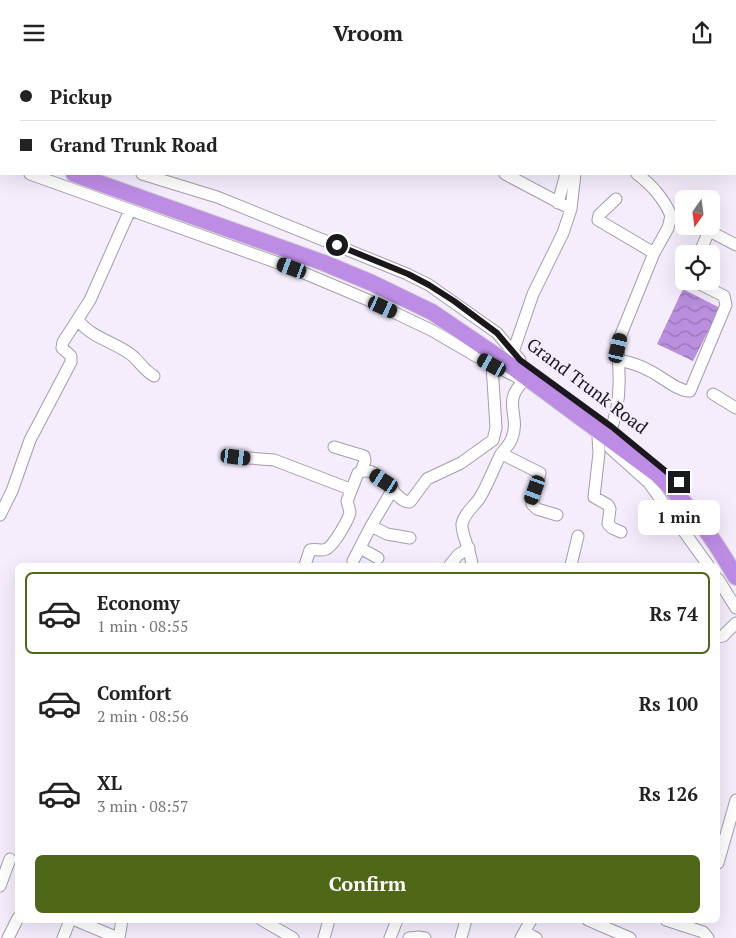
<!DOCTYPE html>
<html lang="en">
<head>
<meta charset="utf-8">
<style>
	body { margin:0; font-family:"PT Serif",serif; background:#f6f6f6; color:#222; height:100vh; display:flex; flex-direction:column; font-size:19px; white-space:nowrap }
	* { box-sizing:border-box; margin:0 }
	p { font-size:16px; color:#767676 }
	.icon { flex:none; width:28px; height:28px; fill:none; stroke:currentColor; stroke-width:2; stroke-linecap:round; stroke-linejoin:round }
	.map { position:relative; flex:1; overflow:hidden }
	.details { position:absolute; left:15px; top:498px; width:705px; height:360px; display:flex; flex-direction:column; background:#fff; border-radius:8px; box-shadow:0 5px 20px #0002 }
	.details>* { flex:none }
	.top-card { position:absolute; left:0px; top:0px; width:736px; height:110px; box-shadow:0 5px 20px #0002; display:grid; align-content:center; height:110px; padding:0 20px; background:#fff }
	.needle { width:32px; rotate:194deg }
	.tools { position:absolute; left:675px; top:125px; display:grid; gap:10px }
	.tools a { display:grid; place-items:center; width:45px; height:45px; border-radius:8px; background:#fff; box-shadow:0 5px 20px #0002; font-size:25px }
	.end { position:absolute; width:22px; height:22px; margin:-11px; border:6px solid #1b181d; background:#fff; box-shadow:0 0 0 2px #fff }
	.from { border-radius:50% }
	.bubble { position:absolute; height:35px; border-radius:8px; background:#fff; box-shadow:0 5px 20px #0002; font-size:16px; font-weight:800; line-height:35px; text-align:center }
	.car { position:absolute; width:15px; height:30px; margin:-15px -8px; border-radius:6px; box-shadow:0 0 4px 1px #0007; background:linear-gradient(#222 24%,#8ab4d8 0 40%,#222 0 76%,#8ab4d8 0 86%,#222 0) }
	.top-card b { display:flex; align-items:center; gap:18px; height:48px; font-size:19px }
	.top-card b+b { border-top:1px solid #e0e0e0 }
	.top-card i { width:12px; height:12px; background:#222 }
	ul { padding:9px 0 0; list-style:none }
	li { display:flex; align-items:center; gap:15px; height:82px; margin:0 10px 8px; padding:0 10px; border:2px solid transparent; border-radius:8px }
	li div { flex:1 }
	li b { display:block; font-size:19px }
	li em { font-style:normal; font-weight:800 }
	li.selected { border-color:#4f6818 }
	li>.icon { width:45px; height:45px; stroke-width:1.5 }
	.cta { display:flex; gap:10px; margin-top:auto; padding:10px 20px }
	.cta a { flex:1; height:58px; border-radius:8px; background:#4f6818; color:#fff; font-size:20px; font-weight:800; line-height:58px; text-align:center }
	header { display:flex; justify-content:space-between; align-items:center; height:65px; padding:0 20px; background:#fff; font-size:22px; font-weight:800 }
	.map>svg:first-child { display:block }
	.water { fill:url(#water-waves) }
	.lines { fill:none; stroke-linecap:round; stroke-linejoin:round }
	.minor-casing { stroke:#a49daa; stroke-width:13 }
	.highway-casing { stroke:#d6d5d6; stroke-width:18 }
	.minor { stroke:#fff; stroke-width:11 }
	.highway { stroke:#bd8ce5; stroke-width:16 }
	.route { stroke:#1b181d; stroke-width:6 }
	.labels { text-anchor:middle; stroke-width:5; stroke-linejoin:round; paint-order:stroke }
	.street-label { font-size:18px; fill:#1b181d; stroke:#f5edfc }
</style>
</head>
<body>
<header><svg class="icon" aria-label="menu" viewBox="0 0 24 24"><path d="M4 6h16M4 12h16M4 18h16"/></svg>Vroom<svg class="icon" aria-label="share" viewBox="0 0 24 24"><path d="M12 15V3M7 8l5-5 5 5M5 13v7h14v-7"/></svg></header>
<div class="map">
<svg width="736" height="873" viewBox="0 0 736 873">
	<defs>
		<pattern id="water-waves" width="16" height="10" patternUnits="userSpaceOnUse" patternTransform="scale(1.25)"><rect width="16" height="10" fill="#ba8fde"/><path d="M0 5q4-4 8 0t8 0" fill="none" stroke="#9674b3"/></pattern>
	</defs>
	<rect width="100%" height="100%" fill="#f5edfc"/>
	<path class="water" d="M683 224 720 243 693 296 657 279Z"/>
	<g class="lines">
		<defs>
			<path id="minor" d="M445 0 448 1
				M519 0 521 1
				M404 1 405 0
				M465 1 466 0
				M593 1V0
				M624 1 625 0
				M731 1V0
				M0 57 1 58
				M0 98 1 99
				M30 109 292 203 368 235 431 265 474 290 519 313
				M142 109 217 132 407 209 429 220 497 268 520 295
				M505 109 571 144
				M616 134 599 150 598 155 654 188
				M558 138 566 109
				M671 151 684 155
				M700 161 736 180
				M699 189 709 166
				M78 255C92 274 117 277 134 292 141 299 145 306 154 311
				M513 287 533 229 563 168 571 144 575 109
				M618 295C629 297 639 300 648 305 660 310 678 327 690 326L726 240 724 231 694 216
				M713 329 736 343
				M598 372 599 388 594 432 608 440 610 444 608 459 612 463 621 467
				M608 373C616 353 620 332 619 311 619 297 617 285 620 272L654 188 668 163 671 151C665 135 651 119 637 109
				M334 382 364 391 365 396 361 406
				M610 383 649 418 708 500
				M502 389 540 408 532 439 537 444 557 450
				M236 392 274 395 350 424
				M0 450 12 426 30 375 71 297V291L62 283 63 277 90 235 130 145
				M371 461 387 469 410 473
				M360 483 378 493
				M353 496 371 461 393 424
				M305 500 310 485C316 483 321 487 326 484 333 482 349 454 350 447L347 436 358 408C380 396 394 438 410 437L427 414 461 398 493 375 496 363 492 300
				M450 500 458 490 469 483
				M472 500C471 486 461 469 462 459 464 449 473 442 479 434 488 420 493 404 501 389 505 384 510 379 512 373 521 350 501 337 524 316
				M571 500 578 471
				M718 514 736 543
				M718 572 723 571 736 558
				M718 798 736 735
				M0 821 10 794
				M75 855 118 873
				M262 855 293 873
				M588 855 630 873
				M666 855 703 867 708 873
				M525 867 536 873
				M8 873 18 853
				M63 873 70 855
				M119 873 122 855
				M324 873 329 855
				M390 873 397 855
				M409 873 419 872 425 873
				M461 873 466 855
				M521 873 531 855"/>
			<path id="highway" d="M0 71 1 72
				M74 109 324 198 372 218 432 247 507 298 657 409C692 443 712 471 736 512"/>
		</defs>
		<use href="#minor" class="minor-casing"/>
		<use href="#highway" class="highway-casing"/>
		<use href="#minor" class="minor"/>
		<use href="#highway" class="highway"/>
	</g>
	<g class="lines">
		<path class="route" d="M337 180 408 209 429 220 454 236 497 268 520 295 612 362 679 417"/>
	</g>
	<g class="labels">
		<g class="street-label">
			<text transform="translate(587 321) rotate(37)" y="6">Grand Trunk Road</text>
		</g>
	</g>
</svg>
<div class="tools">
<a><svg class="needle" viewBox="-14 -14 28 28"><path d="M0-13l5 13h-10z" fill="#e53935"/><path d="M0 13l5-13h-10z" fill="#767676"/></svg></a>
<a><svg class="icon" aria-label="locate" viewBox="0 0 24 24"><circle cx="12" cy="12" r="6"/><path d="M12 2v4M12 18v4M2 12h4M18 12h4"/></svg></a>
</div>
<i class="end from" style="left:337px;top:180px"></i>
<i class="end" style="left:679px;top:417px"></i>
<div class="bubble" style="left:638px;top:435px;width:82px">1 min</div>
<i class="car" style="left:292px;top:203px;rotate:290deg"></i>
<i class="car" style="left:383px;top:242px;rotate:115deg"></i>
<i class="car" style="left:618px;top:283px;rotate:13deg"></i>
<i class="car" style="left:492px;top:300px;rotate:299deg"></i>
<i class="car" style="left:236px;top:392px;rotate:97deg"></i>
<i class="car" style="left:384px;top:416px;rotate:303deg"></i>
<i class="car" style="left:535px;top:425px;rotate:200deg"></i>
<div class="top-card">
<b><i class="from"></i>Pickup</b>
<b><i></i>Grand Trunk Road</b>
</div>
<section class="details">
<ul>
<li class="selected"><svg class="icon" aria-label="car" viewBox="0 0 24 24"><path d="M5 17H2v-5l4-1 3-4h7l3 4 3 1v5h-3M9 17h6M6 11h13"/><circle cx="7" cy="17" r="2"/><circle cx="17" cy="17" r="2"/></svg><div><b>Economy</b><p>1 min · 08:55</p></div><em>Rs 74</em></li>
<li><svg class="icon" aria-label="car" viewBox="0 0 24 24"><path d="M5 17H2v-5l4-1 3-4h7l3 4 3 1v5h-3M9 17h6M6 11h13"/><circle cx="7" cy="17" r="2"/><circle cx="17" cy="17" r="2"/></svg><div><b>Comfort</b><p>2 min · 08:56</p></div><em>Rs 100</em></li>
<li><svg class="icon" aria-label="car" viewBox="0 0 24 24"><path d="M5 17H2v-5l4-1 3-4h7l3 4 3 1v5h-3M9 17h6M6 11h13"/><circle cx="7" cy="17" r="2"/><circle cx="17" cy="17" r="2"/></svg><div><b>XL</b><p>3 min · 08:57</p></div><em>Rs 126</em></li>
</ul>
<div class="cta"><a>Confirm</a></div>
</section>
</div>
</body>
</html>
